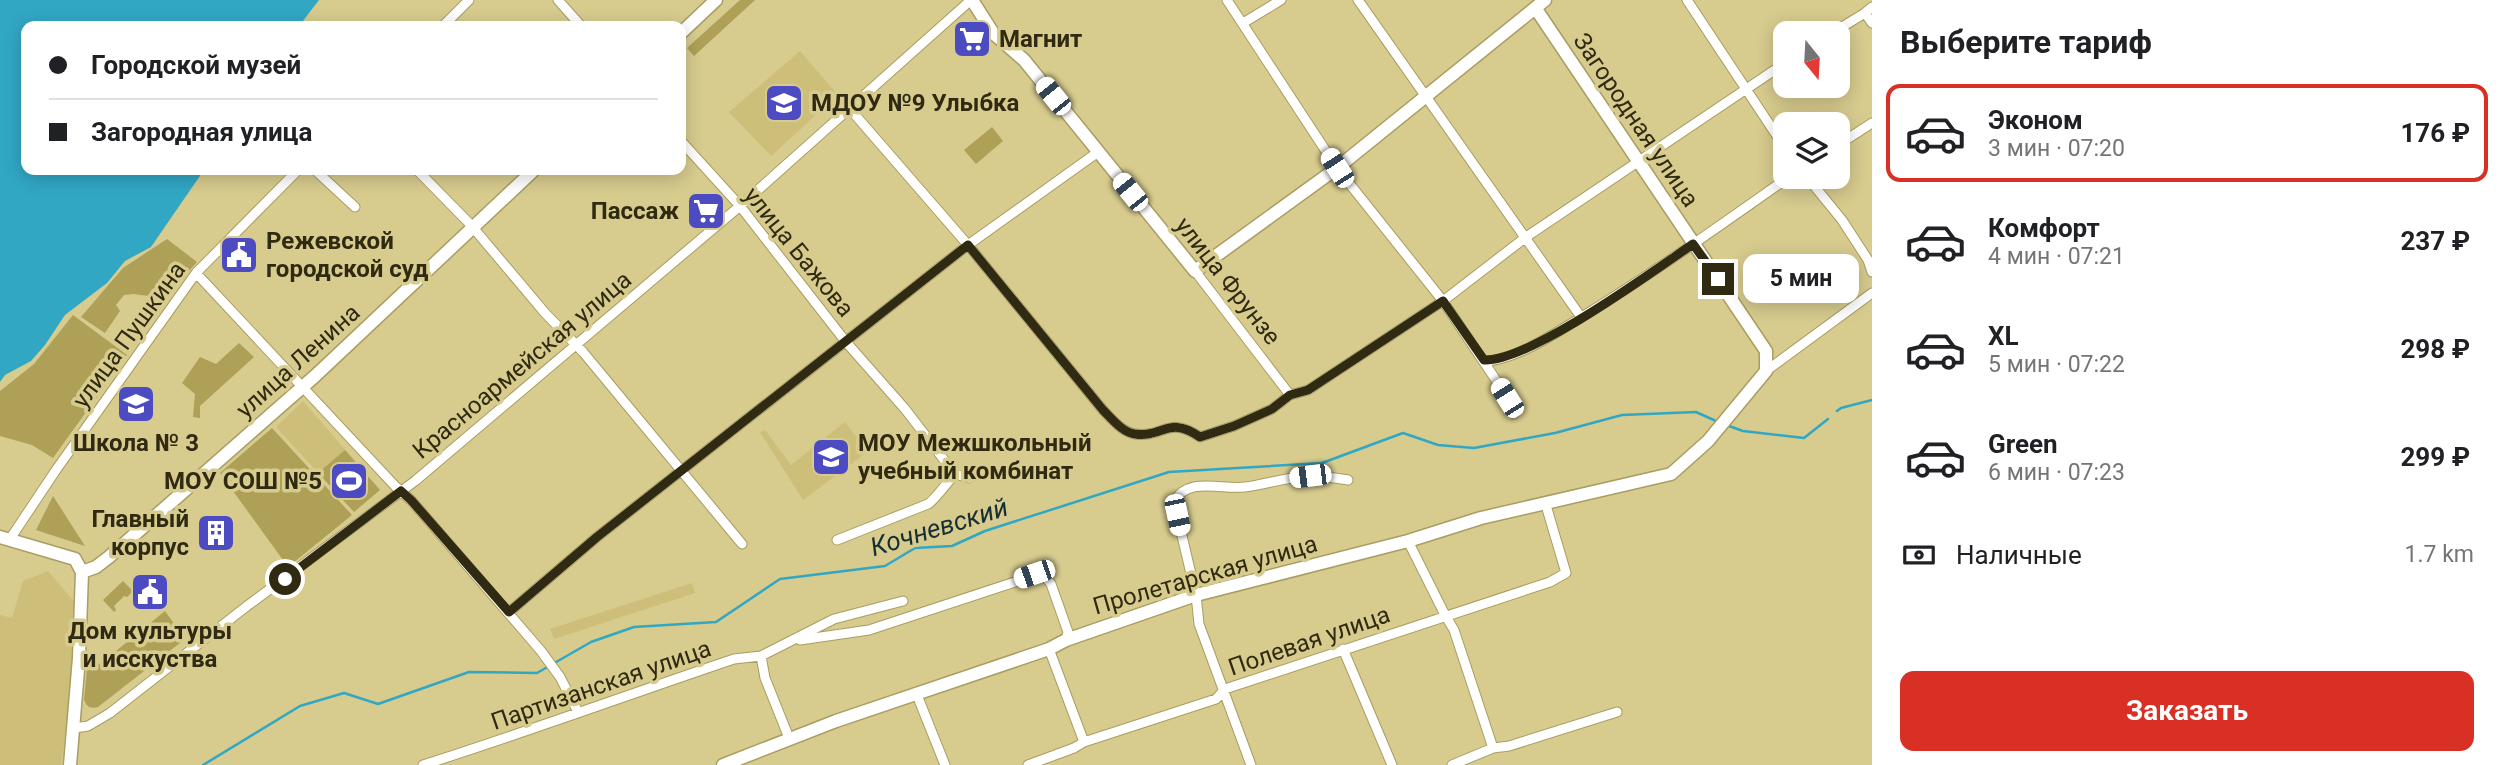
<!DOCTYPE html>
<html lang="ru">
<head>
<meta charset="utf-8">
<style>
	body { margin:0; font-family:Roboto,sans-serif; background:#f2f2f2; color:#202124; height:100vh; display:flex; flex-direction:column; font-size:26px; white-space:nowrap }
	* { box-sizing:border-box; margin:0 }
	p { font-size:23px; color:#757577 }
	.icon { flex:none; width:38px; height:38px; fill:none; stroke:currentColor; stroke-width:2; stroke-linecap:round; stroke-linejoin:round }
	.map { position:relative; flex:1; overflow:hidden }
	.drawer { display:flex; flex-direction:column; background:#fff; width:630px }
	.drawer>* { flex:none }
	.guide { position:absolute; left:21px; top:21px; width:665px; height:154px; border-radius:14px; box-shadow:0 4px 18px #0003; display:grid; align-content:center; height:154px; padding:0 28px; background:#fff }
	.needle { width:46px; rotate:162deg }
	.buttons { position:absolute; left:1773px; top:21px; display:grid; gap:14px }
	.buttons a { display:grid; place-items:center; width:77px; height:77px; border-radius:14px; background:#fff; box-shadow:0 4px 18px #0003; font-size:35px }
	.end { position:absolute; width:32px; height:32px; margin:-16px; border:9px solid #2f2a11; background:#fff; box-shadow:0 0 0 4px #fff }
	.from { border-radius:50% }
	.bubble { position:absolute; height:49px; border-radius:14px; background:#fff; box-shadow:0 4px 18px #0003; font-size:23px; font-weight:700; line-height:49px; text-align:center }
	.car { position:absolute; width:21px; height:42px; margin:-21px -10px; border-radius:9px; box-shadow:0 0 5px 2px #0007; background:linear-gradient(#fff 24%,#345 0 40%,#fff 0 76%,#345 0 86%,#fff 0) }
	.guide b { display:flex; align-items:center; gap:24px; height:66px; font-size:26px }
	.guide b+b { border-top:2px solid #e0e0e0 }
	.guide i { width:18px; height:18px; background:#202124 }
	ul { padding:0; list-style:none }
	li { display:flex; align-items:center; gap:21px; height:98px; margin:0 14px 10px; padding:0 14px; border:4px solid transparent; border-radius:14px }
	li div { flex:1 }
	li b { display:block; font-size:26px }
	li em { font-style:normal; font-weight:700 }
	li.active { border-color:#d93025 }
	li>.icon { width:63px; height:63px; stroke-width:1.5 }
	h2 { padding:0 28px; font-size:32px; line-height:84px }
	.pay { display:flex; align-items:center; gap:18px; height:77px; padding:0 28px; font-size:26px }
	.pay p { margin-inline-start:auto }
	.cta { display:flex; gap:14px; margin-top:auto; padding:14px 28px }
	.cta a { flex:1; height:80px; border-radius:14px; background:#d93025; color:#fff; font-size:28px; font-weight:700; line-height:80px; text-align:center }
	main { display:flex; flex:1; min-height:0 }
	.map>svg:first-child { display:block }
	.built { fill:#cdbf7a }
	.green { fill:#aea057 }
	.water { fill:#31a7c4 }
	.lines { fill:none; stroke-linecap:round; stroke-linejoin:round }
	.stream { stroke:#31a7c4; stroke-width:2.5 }
	.street-casing { stroke:#a99d61; stroke-width:11 }
	.secondary-casing { stroke:#a99d61; stroke-width:15 }
	.street { stroke:#fff; stroke-width:9 }
	.secondary { stroke:#fff; stroke-width:12 }
	.route { stroke:#2f2a11; stroke-width:9 }
	.labels { text-anchor:middle; stroke-width:7; stroke-linejoin:round; paint-order:stroke }
	.poi-label { font-size:24px; font-weight:bold; fill:#2f2a11; stroke:#d7cb8e; text-anchor:start }
	.street-label { font-size:24px; fill:#2f2a11; stroke:#d7cb8e }
	.water-label { font-size:26px; font-style:italic; fill:#162f35; stroke:#d7cb8e }
</style>
</head>
<body>
<main>
<div class="map">
<svg width="1872" height="765" viewBox="0 0 1872 765">
	<rect width="100%" height="100%" fill="#d7cb8e"/>
	<path class="built" d="M800 51 838 95 771 156 729 112Z
		M303 401 380 490 354 512 276 427Z
		M845 422 867 452 803 500 760 432 765 430 791 465Z
		M48 571 76 604 70 715 67 721 61 765H0V615L12 618 23 581Z
		M692 583 695 593 554 639 550 629Z"/>
	<path class="green" d="M740 0H755L694 56 687 48Z
		M992 127 1003 141 976 164 964 150Z
		M167 239 197 262 188 272 174 268 163 276 164 287 156 297 134 294 124 295 116 305 120 311 105 333 81 317 123 268Z
		M73 315 127 355 53 458 32 445 0 436V391L34 364Z
		M239 343 254 357 200 406V418L193 417 195 394 182 383 200 357 216 364Z
		M272 428 352 515 288 567 220 473Z
		M345 450 380 490 354 512 318 473Z
		M53 496 85 546 36 530Z
		M123 581 133 591 127 597 124 596 114 606 116 610 114 612 103 600Z
		M165 611 185 639 98 707C90 709 87 707 84 700L88 658 100 664Z"/>
	<path class="water" d="M0 0H319L299 26H26V170H204L151 247 125 261 107 283 65 315 45 345 31 361 5 375 0 382Z"/>
	<g class="lines">
		<path class="stream" d="M1837 411 1841 408 1872 400
			M1729 426 1743 431 1804 438 1828 419
			M203 765 300 706 344 693 378 704 469 672 537 673 591 642 634 627 716 622 780 579 885 566 915 548 952 546 985 531 1169 472 1322 463 1403 433 1438 445 1474 448 1555 433 1622 415 1696 412 1716 421"/>
		<defs>
			<path id="street" d="M558 0 581 26
				M1227 0 1337 168 1443 301 1508 398 1514 414
				M1358 0 1581 317
				M1687 0 1785 148
				M1872 7 1865 13 1872 23
				M1243 23 1281 0
				M443 26 469 0
				M1832 33 1865 13
				M850 109 968 245 1103 410C1112 419 1122 432 1135 434 1163 438 1169 415 1200 437L1234 426 1272 409 1290 395 1308 390 1443 301 1526 237 1785 63
				M681 141 740 206 846 342 905 409 955 474 969 478
				M1838 145 1872 123
				M315 170 355 207
				M417 170 470 224 545 313 583 352 742 544
				M1807 177 1842 220 1868 260 1872 272
				M1195 271 1290 395
				M196 273 396 487 411 500 541 651 560 677 578 712
				M1484 361C1515 361 1559 331 1585 315 1655 272 1722 224 1789 177
				M1766 371 1872 293
				M10 539 56 470 196 273 298 170
				M837 540 928 504C934 501 948 481 955 474
				M1408 541 1445 615 1454 630 1493 748
				M509 612 597 537 968 245 1098 152
				M800 640 869 630 1042 573 1051 584 1068 632 1066 640
				M1049 649 1084 742
				M1343 649 1392 765
				M761 656 765 678 789 738
				M917 695 945 765
				M74 728 88 726 110 713 247 606 415 481 740 206 971 0
				M423 765C527 732 630 694 734 659L761 656 834 619 903 601
				M1028 765 1074 748 1084 742 1216 699 1225 689 1550 582 1566 573 1545 502
				M1251 765 1199 624 1196 595 1174 502C1187 476 1222 490 1245 487 1266 484 1288 477 1310 476 1322 476 1336 478 1348 480
				M1452 765 1493 748 1509 746 1617 712"/>
			<path id="secondary" d="M972 0 993 33 1024 60 1195 271 1337 168 1545 0
				M681 33 716 0
				M0 537 75 559 82 572
				M82 572 96 567 109 557 315 376 534 170
				M70 765 79 658 82 572
				M723 765 836 721 1049 649 1066 640 1196 595 1408 541 1481 518 1671 474 1708 441 1766 371V351L1536 9"/>
		</defs>
		<use href="#street" class="street-casing"/>
		<use href="#secondary" class="secondary-casing"/>
		<use href="#street" class="street"/>
		<use href="#secondary" class="secondary"/>
	</g>
	<g class="lines">
		<path class="route" d="M285 579 401 491 411 500 509 612 597 537 968 245 1103 410C1112 419 1122 432 1135 434 1163 438 1169 415 1200 437L1234 426 1272 409 1290 395 1308 390 1443 301 1484 360C1529 362 1652 272 1693 244L1718 279"/>
	</g>
	<defs>
		<symbol id="supermarket-square" viewBox="-11 -11 22 22"><rect x="-9" y="-9" width="18" height="18" rx="4" fill="#4d4bc1" stroke="#d7cb8e"/><path d="M-6-5.5h2.5l.6 2H6L4.5 2H-2.5L-4.4-4H-6ZM-1.5 3.2a1.3 1.3 0 1 0 .1 0ZM3 3.2a1.3 1.3 0 1 0 .1 0Z" fill="#fff"/></symbol>
		<symbol id="school-square" viewBox="-11 -11 22 22"><rect x="-9" y="-9" width="18" height="18" rx="4" fill="#4d4bc1" stroke="#d7cb8e"/><path d="M0-5L7-2L0 1L-7-2ZM-4 1L0 2.5L4 1V4Q0 6-4 4Z" fill="#fff"/></symbol>
		<symbol id="civic-square" viewBox="-11 -11 22 22"><rect x="-9" y="-9" width="18" height="18" rx="4" fill="#4d4bc1" stroke="#d7cb8e"/><path d="M-.6-6.5H3V-4.5H.6V-3L4-1V1h2V6H-6V1h2V-1L-.6-3ZM-1.2 2.5V6h2.4V2.5Z" fill="#fff"/></symbol>
		<symbol id="stadium-square" viewBox="-11 -11 22 22"><rect x="-9" y="-9" width="18" height="18" rx="4" fill="#4d4bc1" stroke="#d7cb8e"/><path d="M0-5a6.5 5 0 1 0 0 10a6.5 5 0 1 0 0-10ZM-3.5-1.8h7v3.6h-7Z" fill="#fff"/></symbol>
		<symbol id="building-square" viewBox="-11 -11 22 22"><rect x="-9" y="-9" width="18" height="18" rx="4" fill="#4d4bc1" stroke="#d7cb8e"/><path d="M-4-6H4V6H1V3H-1V6H-4ZM-2.5-4.3h1.7v1.8h-1.7ZM.8-4.3h1.7v1.8H.8ZM-2.5-1h1.7V.8h-1.7ZM.8-1h1.7V.8H.8Z" fill="#fff"/></symbol>
	</defs>
	<g fill-rule="evenodd">
		<use href="#supermarket-square" x="950" y="17" width="44" height="44"/>
		<use href="#school-square" x="762" y="81" width="44" height="44"/>
		<use href="#supermarket-square" x="684" y="189" width="44" height="44"/>
		<use href="#civic-square" x="217" y="233" width="44" height="44"/>
		<use href="#school-square" x="114" y="382" width="44" height="44"/>
		<use href="#school-square" x="809" y="435" width="44" height="44"/>
		<use href="#stadium-square" x="327" y="459" width="44" height="44"/>
		<use href="#building-square" x="194" y="511" width="44" height="44"/>
		<use href="#civic-square" x="128" y="570" width="44" height="44"/>
	</g>
	<g class="labels">
		<g class="poi-label">
			<text x="999" y="47">Магнит</text>
			<text x="811" y="111">МДОУ №9 Улыбка</text>
			<text x="679" y="219" text-anchor="end">Пассаж</text>
			<text x="266" y="249">Режевской<tspan x="266" dy="28">городской суд</tspan></text>
			<text x="136" y="451" text-anchor="middle">Школа № 3</text>
			<text x="858" y="451">МОУ Межшкольный<tspan x="858" dy="28">учебный комбинат</tspan></text>
			<text x="322" y="489" text-anchor="end">МОУ СОШ №5</text>
			<text x="189" y="527" text-anchor="end">Главный<tspan x="189" dy="28">корпус</tspan></text>
			<text x="150" y="639" text-anchor="middle">Дом культуры<tspan x="150" dy="28">и исскуства</tspan></text>
		</g>
		<g class="street-label">
			<text transform="translate(1636 120) rotate(56)" y="8">Загородная улица</text>
			<text transform="translate(799 252) rotate(51)" y="8">улица Бажова</text>
			<text transform="translate(1228 281) rotate(52)" y="8">улица Фрунзе</text>
			<text transform="translate(129 335) rotate(-54)" y="8">улица Пушкина</text>
			<text transform="translate(298 361) rotate(-42)" y="8">улица Ленина</text>
			<text transform="translate(522 365) rotate(-40)" y="8">Красноармейская улица</text>
			<text transform="translate(1205 575) rotate(-16)" y="8">Пролетарская улица</text>
			<text transform="translate(1309 641) rotate(-19)" y="8">Полевая улица</text>
			<text transform="translate(601 685) rotate(-19)" y="8">Партизанская улица</text>
		</g>
		<g class="water-label">
			<text transform="translate(939 527) rotate(-17)" y="9">Кочневский</text>
		</g>
	</g>
</svg>
<div class="buttons">
<a><svg class="needle" viewBox="-14 -14 28 28"><path d="M0-13l5 13h-10z" fill="#e53935"/><path d="M0 13l5-13h-10z" fill="#757577"/></svg></a>
<a><svg class="icon" aria-label="layers" viewBox="0 0 24 24"><path d="M12 4l9 5-9 5-9-5zM3 14l9 5 9-5"/></svg></a>
</div>
<i class="end from" style="left:285px;top:579px"></i>
<i class="end" style="left:1718px;top:279px"></i>
<div class="bubble" style="left:1743px;top:254px;width:116px">5 мин</div>
<i class="car" style="left:1053px;top:96px;rotate:321deg"></i>
<i class="car" style="left:1337px;top:168px;rotate:327deg"></i>
<i class="car" style="left:1130px;top:192px;rotate:321deg"></i>
<i class="car" style="left:1507px;top:398px;rotate:328deg"></i>
<i class="car" style="left:1310px;top:476px;rotate:263deg"></i>
<i class="car" style="left:1177px;top:515px;rotate:168deg"></i>
<i class="car" style="left:1034px;top:574px;rotate:251deg"></i>
<div class="guide">
<b><i class="from"></i>Городской музей</b>
<b><i></i>Загородная улица</b>
</div>
</div>
<section class="drawer">
<h2>Выберите тариф</h2>
<ul>
<li class="active"><svg class="icon" aria-label="car" viewBox="0 0 24 24"><path d="M5 17H2v-5l4-1 3-4h7l3 4 3 1v5h-3M9 17h6M6 11h13"/><circle cx="7" cy="17" r="2"/><circle cx="17" cy="17" r="2"/></svg><div><b>Эконом</b><p>3 мин · 07:20</p></div><em>176 ₽</em></li>
<li><svg class="icon" aria-label="car" viewBox="0 0 24 24"><path d="M5 17H2v-5l4-1 3-4h7l3 4 3 1v5h-3M9 17h6M6 11h13"/><circle cx="7" cy="17" r="2"/><circle cx="17" cy="17" r="2"/></svg><div><b>Комфорт</b><p>4 мин · 07:21</p></div><em>237 ₽</em></li>
<li><svg class="icon" aria-label="car" viewBox="0 0 24 24"><path d="M5 17H2v-5l4-1 3-4h7l3 4 3 1v5h-3M9 17h6M6 11h13"/><circle cx="7" cy="17" r="2"/><circle cx="17" cy="17" r="2"/></svg><div><b>XL</b><p>5 мин · 07:22</p></div><em>298 ₽</em></li>
<li><svg class="icon" aria-label="car" viewBox="0 0 24 24"><path d="M5 17H2v-5l4-1 3-4h7l3 4 3 1v5h-3M9 17h6M6 11h13"/><circle cx="7" cy="17" r="2"/><circle cx="17" cy="17" r="2"/></svg><div><b>Green</b><p>6 мин · 07:23</p></div><em>299 ₽</em></li>
</ul>
<div class="pay"><svg class="icon" aria-label="cash" viewBox="0 0 24 24"><path d="M3 7h18v10H3z"/><circle cx="12" cy="12" r="2"/></svg>Наличные<p>1.7 km</p></div>
<div class="cta"><a>Заказать</a></div>
</section>
</main>
</body>
</html>
